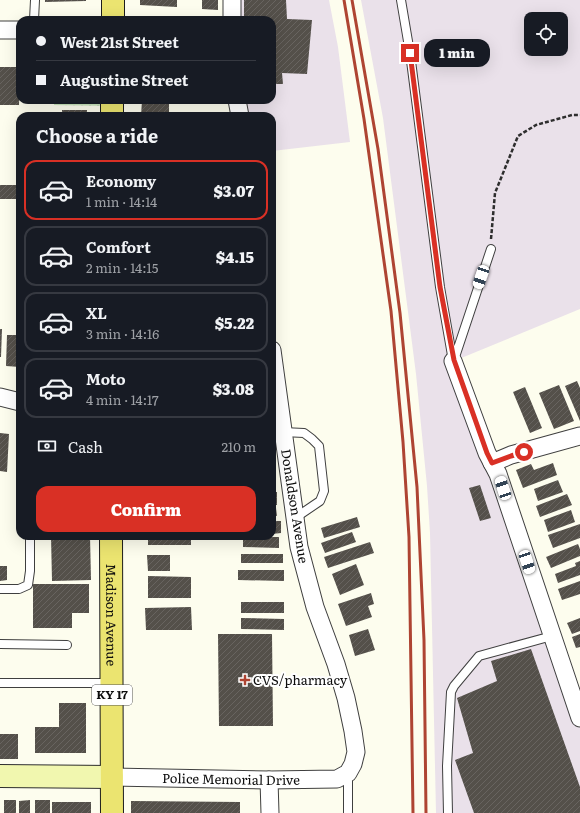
<!DOCTYPE html>
<html lang="en">
<head>
<meta charset="utf-8">
<style>
	body { margin:0; font-family:Literata,serif; background:#20242c; color:#f1f3f6; height:100vh; display:flex; flex-direction:column; font-size:15px; white-space:nowrap }
	* { box-sizing:border-box; margin:0 }
	p { font-size:13px; color:#9ea1a6 }
	.icon { flex:none; width:22px; height:22px; fill:none; stroke:currentColor; stroke-width:2; stroke-linecap:round; stroke-linejoin:round }
	.map { position:relative; flex:1; overflow:hidden }
	.panel { position:absolute; left:16px; top:112px; width:260px; height:428px; display:flex; flex-direction:column; background:#171b24; border-radius:12px; box-shadow:0 4px 16px #0002 }
	.panel>* { flex:none }
	.top-card { position:absolute; left:16px; top:16px; width:260px; height:88px; border-radius:12px; box-shadow:0 4px 16px #0002; display:grid; align-content:center; height:88px; padding:0 20px; background:#171b24 }
	.tools { position:absolute; left:524px; top:12px; display:grid; gap:8px }
	.tools a { display:grid; place-items:center; width:44px; height:44px; border-radius:8px; background:#171b24; box-shadow:0 4px 16px #0002; font-size:20px }
	.end { position:absolute; width:18px; height:18px; margin:-9px; border:5px solid #d93025; background:#fff; box-shadow:0 0 0 2px #fff }
	.from { border-radius:50% }
	.bubble { position:absolute; height:28px; border-radius:12px; background:#171b24; box-shadow:0 4px 16px #0002; font-size:13px; font-weight:800; line-height:28px; text-align:center }
	.car { position:absolute; width:12px; height:24px; margin:-12px -6px; border-radius:5px; box-shadow:0 0 3px 1px #0007; background:linear-gradient(#fff 24%,#345 0 40%,#fff 0 76%,#345 0 86%,#fff 0) }
	.top-card b { display:flex; align-items:center; gap:14px; height:38px; font-size:15px }
	.top-card b+b { border-top:1px solid #363941 }
	.top-card i { width:10px; height:10px; background:#f1f3f6 }
	ul { padding:0; list-style:none }
	li { display:flex; align-items:center; gap:12px; height:60px; margin:0 8px 6px; padding:0 12px; border:2px solid #363941; border-radius:12px }
	li div { flex:1 }
	li b { display:block; font-size:15px }
	li em { font-style:normal; font-weight:800 }
	li.current { border-color:#d93025 }
	li>.icon { width:36px; height:36px; stroke-width:1.5 }
	h2 { padding:0 20px; font-size:18px; line-height:48px }
	.pay { display:flex; align-items:center; gap:10px; height:44px; padding:0 20px; font-size:15px }
	.pay p { margin-inline-start:auto }
	.cta { display:flex; gap:8px; margin-top:auto; padding:8px 20px }
	.cta a { flex:1; height:46px; border-radius:12px; background:#d93025; color:#fff; font-size:16px; font-weight:800; line-height:46px; text-align:center }
	.map>svg:first-child { display:block }
	.industrial { fill:#eae1ea; fill-rule:evenodd }
	.grass { fill:url(#grass-dots) }
	.building { fill:url(#building-hatch) }
	.lines { fill:none; stroke-linecap:round; stroke-linejoin:round }
	.service-casing { stroke:#3f3f3f; stroke-width:10 }
	.minor-casing { stroke:#3f3f3f; stroke-width:19 }
	.secondary-casing { stroke:#2e2e2e; stroke-width:24 }
	.primary-casing { stroke:#1d1d1d; stroke-width:24 }
	.path { stroke:#2e2e2e; stroke-width:2.5; stroke-dasharray:4 2; stroke-linecap:butt }
	.service { stroke:#fff; stroke-width:8 }
	.minor { stroke:#fff; stroke-width:17 }
	.secondary { stroke:#f1f7af; stroke-width:22 }
	.primary { stroke:#ebe470; stroke-width:22 }
	.rail { stroke:#ae4432; stroke-width:3 }
	.route { stroke:#d93025; stroke-width:5 }
	.poi-dot { fill:#ae4432; stroke:#fff; stroke-width:1.5 }
	.labels { text-anchor:middle; stroke-width:4; stroke-linejoin:round; paint-order:stroke }
	.shield { fill:#fff; stroke:#555; stroke-width:1 }
	.shield-label { font-size:12px; font-weight:bold; fill:#0c0c0c }
	.street-label { font-size:13px; fill:#0c0c0c; stroke:#fff }
	.poi-label { font-size:13px; fill:#0c0c0c; stroke:#fff; text-anchor:start }
</style>
</head>
<body>
<div class="map">
<svg width="580" height="813" viewBox="0 0 580 813">
	<defs>
		<pattern id="grass-dots" width="8" height="8" patternUnits="userSpaceOnUse"><rect width="8" height="8" fill="#c8e4bb"/><path d="M2 2h.1M6 6h.1" fill="none" stroke="#abc2a0" stroke-width="1.8" stroke-linecap="round"/></pattern>
		<pattern id="building-hatch" width="6" height="6" patternUnits="userSpaceOnUse"><rect width="6" height="6" fill="#54504a"/><path d="M-1 1l2-2M0 6l6-6M5 7l2-2" fill="none" stroke="#686460"/></pattern>
	</defs>
	<rect width="100%" height="100%" fill="#fdfdee"/>
	<path class="industrial" d="M232 0H329L338 47 350 142 272 151V116H240L237 100H272V20H232Z
		M361 0H580V309L454 361 580 718V813H436L430 533 427 486 416 374 383 118ZM531 19H561V49H531Z"/>
	<path class="grass" d="M54 100H112V106L54 105Z"/>
	<path class="building" d="M45 0H86V1L45 2Z
		M140 0H177V7L140 5Z
		M202 0H218V10L202 9Z
		M244 0H286L287 19 312 20 307 74 282 73 283 84H272V20H244Z
		M0 67H20L19 105H0Z
		M142 100H169V116H141Z
		M62 110H87V116H62Z
		M0 185H20V199H0Z
		M0 329H2L1 357H0Z
		M7 335H20V367L6 366Z
		M577 381 580 388V421L565 386Z
		M559 385 574 421 554 429 539 393Z
		M525 387 542 428 530 433 513 392Z
		M0 433 9 434 7 472 0 471Z
		M553 463 557 475 523 488 516 470 531 464 534 470Z
		M558 480 563 492 538 501 534 489Z
		M480 485 491 518 480 521 469 488Z
		M272 492H277V505H272Z
		M567 494 572 505 540 517 536 506Z
		M272 508H276L277 516H272Z
		M571 510 575 522 548 532 544 520Z
		M357 517 360 527 324 538 321 528Z
		M272 521H281V533L272 534Z
		M580 524V538L553 548 548 535Z
		M352 532 356 542 325 553 321 543Z
		M51 536H90L91 580 52 581Z
		M148 536H191V545H148Z
		M243 537H279V548L243 547Z
		M370 542 374 553 328 568 324 557Z
		M578 544 580 549V556L551 568 546 557Z
		M241 554H283V563H241Z
		M147 555H170V571H148Z
		M580 561V575L558 583 555 574 576 566 575 563Z
		M356 564 364 585 340 595 332 574Z
		M0 566H7V580L0 581Z
		M238 570H284V581L238 580Z
		M148 576 191 577V598H148Z
		M580 581V594L562 600 558 589Z
		M33 584H89V613H72V628H33Z
		M371 593 374 604 368 606 372 617 346 626 338 604Z
		M241 602H284V613H241Z
		M191 607 192 630H146L145 608Z
		M241 618 284 619V630L241 629Z
		M580 618V631L572 634 567 623Z
		M368 629 375 650 355 656 349 635Z
		M218 634H272L273 726H219Z
		M580 634V647L576 648 572 637Z
		M531 649 580 787V813H474L455 760 473 753 457 698 497 681 491 661Z
		M59 703H86V753H35V727H59Z
		M0 734H18V759H0Z
		M4 800H16V813H4Z
		M30 800V813H19V801Z
		M35 800H50V813H35Z
		M131 801 240 802V813H131Z
		M52 802H91V813H52Z"/>
	<g class="lines">
		<defs>
			<path id="service" d="M401 0 410 53 440 287 453 361
				M34 20 35 0
				M454 360 491 249
				M283 432 304 433 312 439 319 446 324 491 320 501 295 518
				M0 589H19L28 585 30 571V536
				M0 644 67 645
				M0 683H111
				M348 773V813
				M448 813 447 766 451 692 454 686 479 656 552 636"/>
			<g id="minor">
				<path d="M232 20V0"/>
				<path d="M0 30H20"/>
				<path d="M237 100 240 116"/>
				<path d="M453 361 487 453 498 474 580 718"/>
				<path d="M0 397 20 402"/>
				<path d="M492 463 511 455 580 436"/>
				<path id="s1" d="M112 777 269 780 337 779 348 773 353 764 356 752 353 731 346 698 336 664 315 607 299 547 272 350"/>
				<path d="M269 780 270 813"/>
			</g>
			<path id="secondary" d="M0 776 112 777"/>
			<g id="primary">
				<path d="M113 20V0"/>
				<path d="M112 116V100"/>
				<path id="s2" d="M111 536 112 813"/>
			</g>
		</defs>
		<use href="#service" class="service-casing"/>
		<use href="#minor" class="minor-casing"/>
		<use href="#secondary" class="secondary-casing"/>
		<use href="#primary" class="primary-casing"/>
		<path class="path" d="M491 239 495 193 518 136 536 125 572 115H580"/>
		<use href="#service" class="service"/>
		<use href="#minor" class="minor"/>
		<use href="#secondary" class="secondary"/>
		<use href="#primary" class="primary"/>
		<path class="rail" d="M344 0 364 119 391 311 403 442 409 537 413 813
			M352 0 378 149 400 313 417 487 424 640 426 813"/>
	</g>
	<g class="lines">
		<path class="route" d="M410 53 440 287 454 360 487 453 492 463 511 456 524 452"/>
	</g>
	<path class="poi-dot" d="M243 674h4v4h4v4h-4v4h-4v-4h-4v-4h4z"/>
	<g class="labels">
		<rect class="shield" x="92" y="685" width="40" height="20" rx="3"/>
		<g class="shield-label">
			<text x="112" y="699">KY 17</text>
		</g>
		<g class="street-label">
			<text transform="translate(295 506) rotate(81)" y="5">Donaldson Avenue</text>
			<text dy="5" stroke="none"><textPath href="#s2" startOffset="79">Madison Avenue</textPath></text>
			<text dy="5" stroke="none"><textPath href="#s1" startOffset="119">Police Memorial Drive</textPath></text>
		</g>
		<g class="poi-label">
			<text x="253" y="685">CVS/pharmacy</text>
		</g>
	</g>
</svg>
<div class="tools">
<a><svg class="icon" aria-label="locate" viewBox="0 0 24 24"><circle cx="12" cy="12" r="6"/><path d="M12 2v4M12 18v4M2 12h4M18 12h4"/></svg></a>
</div>
<i class="end from" style="left:524px;top:452px"></i>
<i class="end" style="left:410px;top:53px"></i>
<div class="bubble" style="left:424px;top:39px;width:66px">1 min</div>
<i class="car" style="left:481px;top:277px;rotate:199deg"></i>
<i class="car" style="left:503px;top:488px;rotate:342deg"></i>
<i class="car" style="left:527px;top:562px;rotate:162deg"></i>
<div class="top-card">
<b><i class="from"></i>West 21st Street</b>
<b><i></i>Augustine Street</b>
</div>
<section class="panel">
<h2>Choose a ride</h2>
<ul>
<li class="current"><svg class="icon" aria-label="car" viewBox="0 0 24 24"><path d="M5 17H2v-5l4-1 3-4h7l3 4 3 1v5h-3M9 17h6M6 11h13"/><circle cx="7" cy="17" r="2"/><circle cx="17" cy="17" r="2"/></svg><div><b>Economy</b><p>1 min · 14:14</p></div><em>$3.07</em></li>
<li><svg class="icon" aria-label="car" viewBox="0 0 24 24"><path d="M5 17H2v-5l4-1 3-4h7l3 4 3 1v5h-3M9 17h6M6 11h13"/><circle cx="7" cy="17" r="2"/><circle cx="17" cy="17" r="2"/></svg><div><b>Comfort</b><p>2 min · 14:15</p></div><em>$4.15</em></li>
<li><svg class="icon" aria-label="car" viewBox="0 0 24 24"><path d="M5 17H2v-5l4-1 3-4h7l3 4 3 1v5h-3M9 17h6M6 11h13"/><circle cx="7" cy="17" r="2"/><circle cx="17" cy="17" r="2"/></svg><div><b>XL</b><p>3 min · 14:16</p></div><em>$5.22</em></li>
<li><svg class="icon" aria-label="car" viewBox="0 0 24 24"><path d="M5 17H2v-5l4-1 3-4h7l3 4 3 1v5h-3M9 17h6M6 11h13"/><circle cx="7" cy="17" r="2"/><circle cx="17" cy="17" r="2"/></svg><div><b>Moto</b><p>4 min · 14:17</p></div><em>$3.08</em></li>
</ul>
<div class="pay"><svg class="icon" aria-label="cash" viewBox="0 0 24 24"><path d="M3 7h18v10H3z"/><circle cx="12" cy="12" r="2"/></svg>Cash<p>210 m</p></div>
<div class="cta"><a>Confirm</a></div>
</section>
</div>
</body>
</html>
